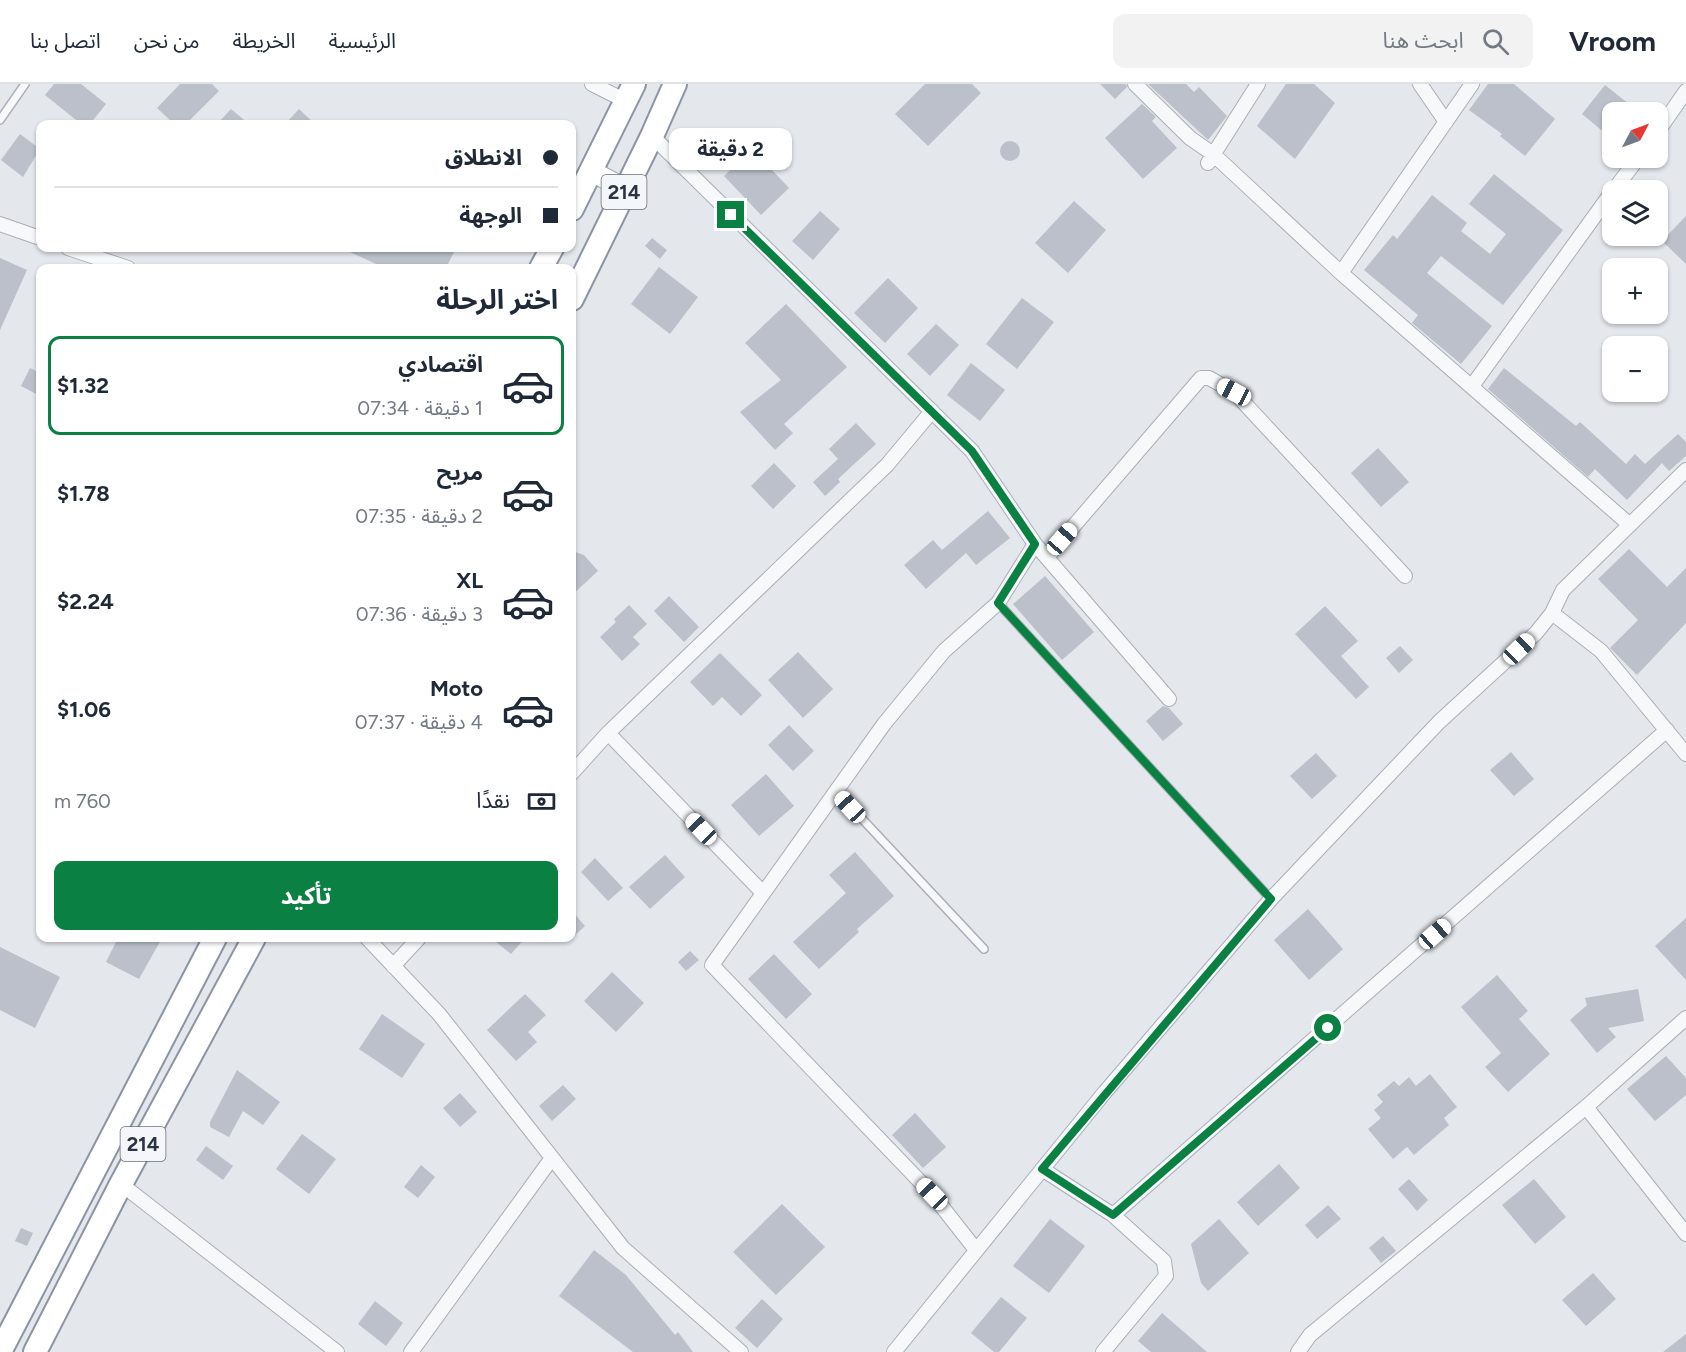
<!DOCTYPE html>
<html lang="ar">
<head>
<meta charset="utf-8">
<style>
	body { margin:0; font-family:Figtree,"Noto Sans Arabic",sans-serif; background:#f2f2f3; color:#1f2937; direction:rtl; height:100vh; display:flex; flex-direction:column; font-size:22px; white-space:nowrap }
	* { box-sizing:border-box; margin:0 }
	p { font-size:20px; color:#747a83 }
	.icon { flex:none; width:33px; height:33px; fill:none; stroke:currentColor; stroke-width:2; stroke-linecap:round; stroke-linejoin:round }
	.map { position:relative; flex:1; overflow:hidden; direction:ltr }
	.details { position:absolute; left:36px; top:180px; width:540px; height:678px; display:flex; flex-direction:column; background:#fff; border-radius:12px; box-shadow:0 2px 4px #0004; direction:rtl }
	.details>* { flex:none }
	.top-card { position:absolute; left:36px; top:36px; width:540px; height:132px; border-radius:12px; box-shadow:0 2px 4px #0004; direction:rtl; display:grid; align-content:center; height:132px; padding:0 18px; background:#fff }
	.needle { width:39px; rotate:49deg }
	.tools { position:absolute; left:1602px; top:18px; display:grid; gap:12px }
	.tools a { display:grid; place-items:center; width:66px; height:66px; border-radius:12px; background:#fff; box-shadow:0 2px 4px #0004; font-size:30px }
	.end { position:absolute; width:27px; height:27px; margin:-14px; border:8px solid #0b8043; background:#fff; box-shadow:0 0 0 3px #fff }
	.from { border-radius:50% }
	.bubble { position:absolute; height:42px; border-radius:12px; background:#fff; box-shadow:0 2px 4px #0004; font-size:20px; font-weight:700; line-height:42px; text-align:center; direction:rtl }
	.car { position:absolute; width:18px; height:36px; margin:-18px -9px; border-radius:8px; box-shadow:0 0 4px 2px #0007; background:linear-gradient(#fff 24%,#345 0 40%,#fff 0 76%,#345 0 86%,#fff 0) }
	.top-card b { display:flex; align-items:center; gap:21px; height:57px; font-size:22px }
	.top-card b+b { border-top:2px solid #e0e1e3 }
	.top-card i { width:15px; height:15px; background:#1f2937 }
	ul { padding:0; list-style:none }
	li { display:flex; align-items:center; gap:18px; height:99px; margin:0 12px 9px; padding:0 6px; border:3px solid transparent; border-radius:12px }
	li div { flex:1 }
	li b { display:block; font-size:22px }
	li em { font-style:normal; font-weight:700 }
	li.on { border-color:#0b8043 }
	li>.icon { width:54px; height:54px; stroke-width:1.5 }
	h2 { padding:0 18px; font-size:27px; line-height:72px }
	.pay { display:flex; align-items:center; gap:15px; height:66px; padding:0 18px; font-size:22px }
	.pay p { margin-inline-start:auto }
	.cta { display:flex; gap:12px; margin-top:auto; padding:12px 18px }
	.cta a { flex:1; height:69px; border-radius:12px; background:#0b8043; color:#fff; font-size:24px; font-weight:700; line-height:69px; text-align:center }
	header { display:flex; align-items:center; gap:36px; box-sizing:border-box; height:84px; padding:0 30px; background:#fff; border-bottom:2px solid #e0e1e3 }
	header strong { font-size:28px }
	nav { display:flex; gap:33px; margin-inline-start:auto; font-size:21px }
	.search { width:420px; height:54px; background:#f2f2f3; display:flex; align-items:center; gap:15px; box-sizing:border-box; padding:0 21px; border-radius:12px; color:#747a83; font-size:22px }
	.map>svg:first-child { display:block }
	.building { fill:#bbc0ca }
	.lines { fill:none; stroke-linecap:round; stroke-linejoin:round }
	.service-casing { stroke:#a9aeb7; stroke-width:10 }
	.minor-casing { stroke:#a9aeb7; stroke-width:16 }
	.secondary-casing { stroke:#a9aeb7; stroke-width:22 }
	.trunk-casing { stroke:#8b94a3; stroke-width:26 }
	.service { stroke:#f7f8fa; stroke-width:7 }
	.minor { stroke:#f7f8fa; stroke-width:14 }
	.secondary { stroke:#fff; stroke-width:20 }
	.trunk { stroke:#fff; stroke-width:22 }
	.route { stroke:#0b8043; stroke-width:8 }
	.labels { text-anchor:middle; stroke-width:5; stroke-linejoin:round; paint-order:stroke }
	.shield { fill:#f4f6f9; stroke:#676e7b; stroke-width:1.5 }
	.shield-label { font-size:20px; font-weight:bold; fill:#2b3445 }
</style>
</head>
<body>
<header>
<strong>Vroom</strong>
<div class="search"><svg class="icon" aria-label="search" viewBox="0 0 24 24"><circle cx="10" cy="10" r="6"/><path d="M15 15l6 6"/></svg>ابحث هنا</div>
<nav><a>الرئيسية</a><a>الخريطة</a><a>من نحن</a><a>اتصل بنا</a></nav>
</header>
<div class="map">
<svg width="1686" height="1268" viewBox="0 0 1686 1268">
	<rect width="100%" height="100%" fill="#e4e7ec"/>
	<path class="building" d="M54 0H81L106 20 90 40H81L45 11Z
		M180 0H212L219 7 186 40H174L157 24Z
		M925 0H972L981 9 928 62 895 30Z
		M1100 0H1126L1127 3 1115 15Z
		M1148 0H1186L1194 8 1199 3 1227 32 1208 56Z
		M1286 0H1314L1335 19 1295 75 1257 42Z
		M1488 0H1514L1555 35 1525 72 1500 52 1502 50 1469 26Z
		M1605 1 1639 28H1612V55L1582 30Z
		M1142 20 1156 33 1152 37 1177 64 1143 95 1105 54Z
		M231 25 249 40H217Z
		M299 25 315 40H285Z
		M20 50 40 65 23 93 1 76Z
		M1000 67a10 10 0 1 1 20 0a10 10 0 1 1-20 0Z
		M752 65 789 104 761 131 724 92Z
		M1494 90 1563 146 1503 221 1441 172 1427 189 1492 242 1461 280 1412 239 1418 231 1364 186 1393 151 1397 155 1432 111 1467 139 1461 147 1490 170 1506 150 1469 120Z
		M1074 117 1106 146 1068 189 1035 159Z
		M820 127 840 145 813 176 792 157Z
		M1686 132V180L1662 157Z
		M652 154 667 166 660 175 645 162Z
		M341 164H456L446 184H385Z
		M0 174 27 186 0 246Z
		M659 183 698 213 670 250 631 220Z
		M888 194 918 224 885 259 854 229Z
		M1022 214 1054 238 1017 285 986 260Z
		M786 220 847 283 784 340 793 349 775 366 740 328 781 296 745 259Z
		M936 240 959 261 930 292 907 270Z
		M971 279 1005 306 980 337 947 311Z
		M30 284 40 289V312L21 302Z
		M1504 284 1576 342 1580 338 1626 380 1635 370 1645 380 1678 350 1686 358V372L1669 387 1662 379 1627 416 1595 385 1588 393 1488 305Z
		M856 339 876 360 838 395 840 398 825 412 813 398 838 375 829 365Z
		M1378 364 1409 398 1381 423 1351 389Z
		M774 379 796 402 773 425 751 402Z
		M988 427 1010 454 976 481 966 469 926 505 904 481 933 456 942 466Z
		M1629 465 1667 503 1686 484V539L1637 591 1610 564 1638 536 1598 495Z
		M572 467 584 471 598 487 572 511Z
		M1045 492 1094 548 1062 576 1013 520Z
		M669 512 699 543 684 558 654 527Z
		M629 521 647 540 633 553 640 560 622 577 600 553 616 538 614 535Z
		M1325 522 1358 557 1341 572 1369 603 1356 615 1295 550Z
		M1400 562 1413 576 1399 589 1386 574Z
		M798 568 833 605 803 634 768 596Z
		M720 569 762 611 741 632 722 613 713 622 690 598Z
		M1163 622 1169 624 1183 640 1163 657 1146 637Z
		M789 641 814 667 793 687 768 661Z
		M1511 668 1534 695 1514 712 1490 686Z
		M1316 669 1337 692 1312 715 1290 692Z
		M766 690 794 722 759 752 731 721Z
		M855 768 894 812 857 845 859 848 819 885 793 858 846 809 829 791Z
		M665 771 685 793 650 825 629 803Z
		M595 774 623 804 608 817 581 788Z
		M1308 825 1343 865 1309 896 1274 856Z
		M572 827 585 842 572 854Z
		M1686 834V896L1655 862Z
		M118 854H162L139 895 106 878Z
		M491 854H525L511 870Z
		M0 863 60 893 35 944 0 926Z
		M690 867 699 876 686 887 678 878Z
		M774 870 812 910 786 935 748 895Z
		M612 888 644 919 616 948 584 917Z
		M1497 891 1528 927 1519 935 1550 970 1508 1008 1485 983 1501 969 1461 923Z
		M1638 905 1644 937 1608 944 1616 953 1597 969 1570 936 1587 921 1585 914Z
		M525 910 546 931 528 948 537 958 516 977 487 946Z
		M382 930 425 960 402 994 359 965Z
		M1666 972 1686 994V1011L1655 1037 1627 1005Z
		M237 986 280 1018 263 1041 243 1027 229 1053 210 1043V1038Z
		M1430 990 1457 1023 1444 1034 1449 1041 1414 1071 1407 1063 1393 1075 1368 1045 1381 1034 1374 1026 1383 1018 1377 1011 1394 997 1399 1002 1409 993 1416 1002Z
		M563 1001 576 1015 552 1037 539 1022Z
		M460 1009 477 1028 460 1043 443 1024Z
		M915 1029 946 1063 923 1084 892 1051Z
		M302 1050 336 1075 309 1110 276 1085Z
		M206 1062 233 1082 223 1096 196 1076Z
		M1279 1080 1300 1104 1258 1142 1237 1118Z
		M421 1081 435 1093 418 1114 404 1103Z
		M1409 1095 1428 1116 1417 1127 1398 1105Z
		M1534 1095 1566 1133 1535 1160 1502 1121Z
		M782 1120 825 1163 776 1211 733 1168Z
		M1328 1121 1341 1135 1317 1155 1305 1141Z
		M1050 1135 1085 1162 1049 1209 1013 1182Z
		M1219 1135 1249 1169 1208 1207 1201 1199 1191 1160Z
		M21 1144 33 1149 27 1162 15 1157Z
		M1383 1152 1396 1167 1381 1179 1369 1164Z
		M594 1166 626 1191 675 1251 678 1248 693 1268H633L559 1212Z
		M1593 1189 1616 1215 1586 1242 1562 1216Z
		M1001 1213 1027 1234 999 1268H994L971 1249Z
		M762 1215 783 1235 757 1264 735 1244Z
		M375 1217 403 1239 386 1262 358 1240Z
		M1162 1229 1207 1268H1151L1138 1257Z
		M1686 1250V1268H1663Z"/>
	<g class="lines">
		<defs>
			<path id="service" d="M0 36 25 0
				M998 519 1271 815
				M836 707 984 865"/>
			<path id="minor" d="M592 0 626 17
				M1135 0 1190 54 1213 70 1341 189 1630 441
				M1420 0 1446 38
				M1658 47 1686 7
				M652 52 972 367 1035 460 1169 615
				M1208 79 1258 0
				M1614 106 1638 74
				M0 140 40 154
				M68 164 128 184
				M1341 189 1472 0
				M1472 302 1612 108
				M1047 473 1201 294H1209L1234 308 1405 492
				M1552 529 1601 567 1686 670
				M608 649 763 809
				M572 689 608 649 887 381 932 327
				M367 854 439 930 623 1164 741 1268
				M393 882 419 854
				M1586 1023 1686 1150
				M1042 1085 1113 1131 1164 1177 1166 1192 1103 1268
				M121 1100 337 1268
				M1113 1131 1667 646
				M976 1166 932 1110 712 881 884 640 944 567 998 519 1035 460
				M411 1268 552 1074
				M894 1268 1105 1008 1271 815 1439 638 1536 549 1552 529 1563 506 1686 386
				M1298 1268 1310 1251 1586 1023 1686 934"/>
			<path id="secondary" d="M591 87 625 105"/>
			<path id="trunk" d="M572 125 634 0
				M541 184 552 164
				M572 215 652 52 675 0
				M0 1268 215 854
				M35 1268 121 1100 254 854"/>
		</defs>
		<use href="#service" class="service-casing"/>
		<use href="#minor" class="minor-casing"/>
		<use href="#secondary" class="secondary-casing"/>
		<use href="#trunk" class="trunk-casing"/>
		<use href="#service" class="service"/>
		<use href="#minor" class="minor"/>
		<use href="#secondary" class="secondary"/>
		<use href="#trunk" class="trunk"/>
	</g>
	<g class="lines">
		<path class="route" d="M731 131 972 367 1035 460 998 519 1271 815 1042 1085 1113 1131 1328 944"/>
	</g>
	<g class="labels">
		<g class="shield">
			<rect x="601.5" y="91" width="45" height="34" rx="4.5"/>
			<rect x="120.5" y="1043" width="45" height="34" rx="4.5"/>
		</g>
		<g class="shield-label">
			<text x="624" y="115">214</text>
			<text x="143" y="1067">214</text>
		</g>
	</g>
</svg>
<div class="tools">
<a><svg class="needle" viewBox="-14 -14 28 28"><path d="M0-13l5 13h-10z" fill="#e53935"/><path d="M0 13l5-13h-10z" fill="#747a83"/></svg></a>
<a><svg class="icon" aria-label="layers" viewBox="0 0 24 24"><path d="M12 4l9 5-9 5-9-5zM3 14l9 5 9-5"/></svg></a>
<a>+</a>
<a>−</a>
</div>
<i class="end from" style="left:1328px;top:944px"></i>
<i class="end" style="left:731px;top:131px"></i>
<div class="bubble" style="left:669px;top:44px;width:123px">2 دقيقة</div>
<i class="car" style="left:1234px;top:308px;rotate:298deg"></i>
<i class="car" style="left:1062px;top:455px;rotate:41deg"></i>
<i class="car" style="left:1519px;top:565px;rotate:46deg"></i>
<i class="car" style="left:850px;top:723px;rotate:317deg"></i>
<i class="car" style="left:701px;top:745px;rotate:316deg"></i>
<i class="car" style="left:1435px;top:850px;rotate:49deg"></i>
<i class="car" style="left:932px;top:1110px;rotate:316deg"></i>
<div class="top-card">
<b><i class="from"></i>الانطلاق</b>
<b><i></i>الوجهة</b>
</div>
<section class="details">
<h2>اختر الرحلة</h2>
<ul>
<li class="on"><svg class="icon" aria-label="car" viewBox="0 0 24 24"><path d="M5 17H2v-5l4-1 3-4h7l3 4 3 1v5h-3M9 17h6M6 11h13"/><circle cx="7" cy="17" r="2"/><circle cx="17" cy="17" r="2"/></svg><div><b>اقتصادي</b><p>1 دقيقة · 07:34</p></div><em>$1.32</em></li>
<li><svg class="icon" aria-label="car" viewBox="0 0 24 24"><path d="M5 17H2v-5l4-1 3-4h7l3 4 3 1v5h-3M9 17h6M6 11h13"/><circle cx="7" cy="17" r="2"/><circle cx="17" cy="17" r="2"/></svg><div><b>مريح</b><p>2 دقيقة · 07:35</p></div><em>$1.78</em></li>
<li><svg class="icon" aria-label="car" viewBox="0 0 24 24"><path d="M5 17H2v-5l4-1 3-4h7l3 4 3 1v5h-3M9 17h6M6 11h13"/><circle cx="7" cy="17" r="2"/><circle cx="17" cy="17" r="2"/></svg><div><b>XL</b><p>3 دقيقة · 07:36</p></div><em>$2.24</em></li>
<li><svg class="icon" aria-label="car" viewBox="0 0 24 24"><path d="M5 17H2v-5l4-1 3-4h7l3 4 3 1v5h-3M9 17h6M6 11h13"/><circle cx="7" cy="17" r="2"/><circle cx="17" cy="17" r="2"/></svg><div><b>Moto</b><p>4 دقيقة · 07:37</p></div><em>$1.06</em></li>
</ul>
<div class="pay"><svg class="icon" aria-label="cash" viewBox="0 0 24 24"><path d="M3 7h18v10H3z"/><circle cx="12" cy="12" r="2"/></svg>نقدًا<p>760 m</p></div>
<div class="cta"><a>تأكيد</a></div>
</section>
</div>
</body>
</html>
